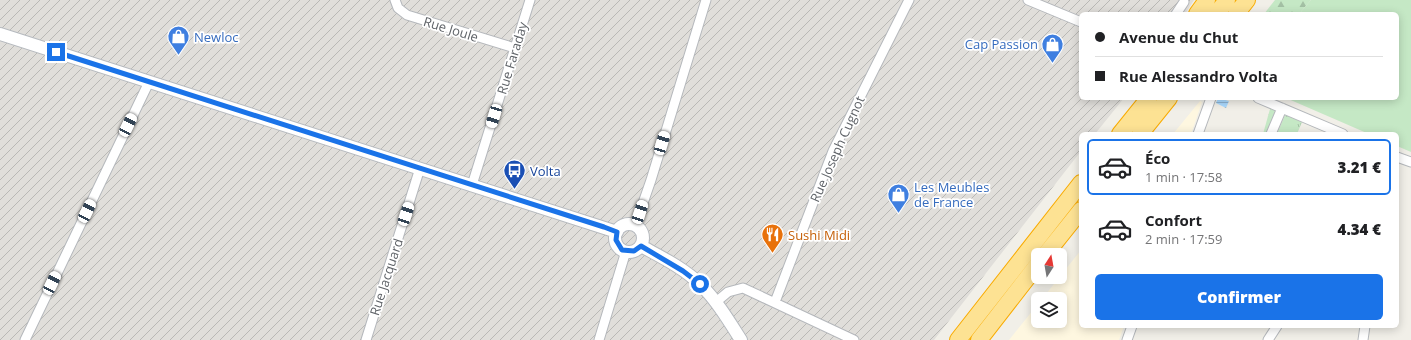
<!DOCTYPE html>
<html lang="fr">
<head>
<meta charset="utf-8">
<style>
	body { margin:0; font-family:"Open Sans",sans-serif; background:#f6f6f6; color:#202124; height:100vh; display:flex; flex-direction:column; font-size:15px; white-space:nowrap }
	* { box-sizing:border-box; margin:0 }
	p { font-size:13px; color:#757577 }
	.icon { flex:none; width:22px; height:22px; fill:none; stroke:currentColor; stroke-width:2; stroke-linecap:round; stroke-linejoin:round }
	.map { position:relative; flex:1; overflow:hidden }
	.side { position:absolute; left:1079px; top:132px; width:320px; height:196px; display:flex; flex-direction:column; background:#fff; border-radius:6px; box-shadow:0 2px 10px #0003 }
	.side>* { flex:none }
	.hud { position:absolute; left:1079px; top:12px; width:320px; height:88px; border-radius:6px; box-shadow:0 2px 10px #0003; display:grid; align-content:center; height:88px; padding:0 16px; background:#fff }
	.needle { width:26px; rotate:11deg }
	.buttons { position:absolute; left:1031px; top:248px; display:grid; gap:8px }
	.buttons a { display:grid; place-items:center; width:36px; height:36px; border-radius:6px; background:#fff; box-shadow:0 2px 10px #0003; font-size:20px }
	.end { position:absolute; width:18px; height:18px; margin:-9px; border:5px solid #1a73e8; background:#fff; box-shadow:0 0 0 2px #fff }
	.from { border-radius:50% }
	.car { position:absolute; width:12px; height:24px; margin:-12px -6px; border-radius:5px; box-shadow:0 0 3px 1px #0007; background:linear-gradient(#fff 24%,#345 0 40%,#fff 0 76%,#345 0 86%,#fff 0) }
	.hud b { display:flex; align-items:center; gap:14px; height:38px; font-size:15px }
	.hud b+b { border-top:1px solid #e0e0e0 }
	.hud i { width:10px; height:10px; background:#202124 }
	ul { padding:7px 0 0; list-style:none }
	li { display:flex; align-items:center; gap:12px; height:56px; margin:0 8px 6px; padding:0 8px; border:2px solid transparent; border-radius:6px }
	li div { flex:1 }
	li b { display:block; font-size:15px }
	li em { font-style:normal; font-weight:800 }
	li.active { border-color:#1a73e8 }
	li>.icon { width:36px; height:36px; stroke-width:1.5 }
	.button { display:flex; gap:8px; margin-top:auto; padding:8px 16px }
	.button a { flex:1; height:46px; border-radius:6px; background:#1a73e8; color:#fff; font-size:16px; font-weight:800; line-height:46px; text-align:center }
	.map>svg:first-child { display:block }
	.commercial { fill:#fef7e0 }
	.industrial { fill:url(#industrial-furrows) }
	.forest { fill:url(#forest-firs) }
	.park { fill:url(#park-tufts) }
	.garden { fill:#c5e8c5 }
	.water { fill:url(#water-rules) }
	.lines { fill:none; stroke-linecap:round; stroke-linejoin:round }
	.street-casing { stroke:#b5b8bc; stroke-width:11 }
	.secondary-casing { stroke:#b6babf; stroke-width:14 }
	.highway-casing { stroke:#f9ab00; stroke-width:18 }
	.street { stroke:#fff; stroke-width:9 }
	.secondary { stroke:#fff; stroke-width:12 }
	.highway { stroke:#fde293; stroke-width:16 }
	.route { stroke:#1a73e8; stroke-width:5 }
	.labels { text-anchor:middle; stroke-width:3.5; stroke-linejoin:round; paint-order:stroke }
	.street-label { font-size:13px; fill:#5f6368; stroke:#fff }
	.shop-label { font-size:13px; fill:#366cbe; stroke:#fff; text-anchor:start }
	.transit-label { font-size:13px; fill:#164399; stroke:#fff; text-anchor:start }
	.food-label { font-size:13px; fill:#c56008; stroke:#fff; text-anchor:start }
</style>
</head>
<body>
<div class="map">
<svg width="1411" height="340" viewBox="0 0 1411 340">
	<defs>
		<pattern id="industrial-furrows" width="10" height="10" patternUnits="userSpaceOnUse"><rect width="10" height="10" fill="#e0deda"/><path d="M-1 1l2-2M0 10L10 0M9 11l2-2" fill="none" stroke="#b9b8b5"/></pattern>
		<pattern id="forest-firs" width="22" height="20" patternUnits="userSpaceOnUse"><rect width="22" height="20" fill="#c5e8c5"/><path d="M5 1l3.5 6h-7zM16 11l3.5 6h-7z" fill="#a3c0a4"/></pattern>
		<pattern id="park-tufts" width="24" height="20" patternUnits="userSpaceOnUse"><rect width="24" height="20" fill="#c5e8c5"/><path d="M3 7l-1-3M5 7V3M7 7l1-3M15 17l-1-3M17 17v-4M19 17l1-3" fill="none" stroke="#a3c0a4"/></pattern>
		<pattern id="water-rules" width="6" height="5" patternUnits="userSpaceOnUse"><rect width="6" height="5" fill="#aadaff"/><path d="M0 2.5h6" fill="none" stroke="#8eb4d2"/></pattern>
	</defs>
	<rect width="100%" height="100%" fill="#f1efe8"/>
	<path class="commercial" d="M1200 101 1202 102 1191 134H1173Z
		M1081 250V326H1124L1119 340H1009L1038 304V321H1060V299H1042Z"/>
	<path class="industrial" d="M0 0H1194L1185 14H1081V98H1124L1095 134H1081V151L934 340H0Z"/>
	<path class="forest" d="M1275 0H1311L1299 14H1264Z"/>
	<path class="park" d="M1270 109 1276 110 1267 134H1263Z
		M1285 115 1302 122 1297 134H1277Z"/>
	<path class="garden" d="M1311 0H1411V152L1397 146V134H1369L1286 98H1397V14H1299Z"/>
	<path class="water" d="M1218 98 1229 101 1226 108 1216 103Z"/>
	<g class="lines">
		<defs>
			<path id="street" d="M395 0 398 8 407 15 515 48
				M1028 0 1081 22
				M1176 14 1184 2
				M1258 98 1343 134
				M1198 134 1211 98
				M1271 134 1282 108
				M1397 157 1411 162
				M472 185 530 0
				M635 226 651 180 706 0
				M716 302 728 292 743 288 854 340
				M775 302 833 151 909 0
				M25 340 149 82
				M366 340 420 168
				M599 340 626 251
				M1127 340 1132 326
				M1268 340 1277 326
				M1363 340 1365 326"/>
			<path id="secondary" d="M0 34 617 232
				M615 238a14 14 0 1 1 28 0a14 14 0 1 1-28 0Z
				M641 246C661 257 684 268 701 285 717 301 729 321 741 340"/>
			<path id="highway" d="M1197 14 1207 0
				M1216 14 1227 0
				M1236 14 1247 0
				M1120 134 1149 98
				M1140 134 1169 98
				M1045 255 1081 210
				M958 340 1081 183
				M979 340 1038 264"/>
		</defs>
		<use href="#street" class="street-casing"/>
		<use href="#secondary" class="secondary-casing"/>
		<use href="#highway" class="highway-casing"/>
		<use href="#street" class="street"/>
		<use href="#secondary" class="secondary"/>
		<use href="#highway" class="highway"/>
	</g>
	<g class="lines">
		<path class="route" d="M56 52 604 227 617 232 616 240 622 250 634 251 641 246 683 271 700 284"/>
	</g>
	<defs>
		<symbol id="shop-pin" viewBox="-11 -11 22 30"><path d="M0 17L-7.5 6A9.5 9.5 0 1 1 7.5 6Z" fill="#3f7fe0" stroke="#fff"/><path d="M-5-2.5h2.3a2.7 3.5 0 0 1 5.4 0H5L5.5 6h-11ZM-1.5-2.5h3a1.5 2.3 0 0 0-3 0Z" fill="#fff"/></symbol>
		<symbol id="bus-pin" viewBox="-11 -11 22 30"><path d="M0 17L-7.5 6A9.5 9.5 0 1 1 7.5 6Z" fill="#1a4fb4" stroke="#fff"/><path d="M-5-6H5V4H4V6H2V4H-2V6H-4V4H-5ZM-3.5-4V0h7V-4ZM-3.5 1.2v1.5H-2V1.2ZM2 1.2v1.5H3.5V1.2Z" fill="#fff"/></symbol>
		<symbol id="restaurant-pin" viewBox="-11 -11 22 30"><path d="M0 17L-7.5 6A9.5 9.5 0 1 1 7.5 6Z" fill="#e8710a" stroke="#fff"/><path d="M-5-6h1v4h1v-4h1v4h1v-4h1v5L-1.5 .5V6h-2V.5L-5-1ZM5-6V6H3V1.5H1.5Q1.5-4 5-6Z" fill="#fff"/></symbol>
	</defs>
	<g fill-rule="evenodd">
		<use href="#shop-pin" x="166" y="24" width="25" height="34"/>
		<use href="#shop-pin" x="1040" y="32" width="25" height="34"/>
		<use href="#bus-pin" x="502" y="158" width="25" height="34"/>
		<use href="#shop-pin" x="886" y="182" width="25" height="34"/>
		<use href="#restaurant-pin" x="760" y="222" width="25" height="34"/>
	</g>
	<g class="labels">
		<g class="street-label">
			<text transform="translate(451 29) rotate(17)" y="5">Rue Joule</text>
			<text transform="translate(512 58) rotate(-73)" y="5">Rue Faraday</text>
			<text transform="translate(837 149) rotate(-66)" y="5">Rue Joseph Cugnot</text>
			<text transform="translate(386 277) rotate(-72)" y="5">Rue Jacquard</text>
		</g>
		<g class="shop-label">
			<text x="194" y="42">Newloc</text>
			<text x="1038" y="49" text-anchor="end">Cap Passion</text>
			<text x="914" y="192">Les Meubles<tspan x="914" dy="15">de France</tspan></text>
		</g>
		<g class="transit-label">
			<text x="530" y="176">Volta</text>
		</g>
		<g class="food-label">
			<text x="788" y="240">Sushi Midi</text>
		</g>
	</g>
</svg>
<div class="buttons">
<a><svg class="needle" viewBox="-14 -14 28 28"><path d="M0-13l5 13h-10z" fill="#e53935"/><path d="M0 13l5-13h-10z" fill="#757577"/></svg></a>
<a><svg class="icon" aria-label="layers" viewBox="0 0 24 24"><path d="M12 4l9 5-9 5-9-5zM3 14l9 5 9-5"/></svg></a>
</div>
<i class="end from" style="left:700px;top:284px"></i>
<i class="end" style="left:56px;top:52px"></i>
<i class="car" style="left:494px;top:116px;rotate:197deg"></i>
<i class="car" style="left:128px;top:125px;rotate:26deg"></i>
<i class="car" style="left:662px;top:143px;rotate:17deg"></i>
<i class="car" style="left:87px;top:211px;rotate:26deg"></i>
<i class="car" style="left:640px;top:212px;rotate:18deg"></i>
<i class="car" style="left:406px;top:214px;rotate:18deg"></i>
<i class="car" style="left:52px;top:283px;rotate:26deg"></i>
<div class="hud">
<b><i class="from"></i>Avenue du Chut</b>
<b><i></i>Rue Alessandro Volta</b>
</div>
<section class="side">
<ul>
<li class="active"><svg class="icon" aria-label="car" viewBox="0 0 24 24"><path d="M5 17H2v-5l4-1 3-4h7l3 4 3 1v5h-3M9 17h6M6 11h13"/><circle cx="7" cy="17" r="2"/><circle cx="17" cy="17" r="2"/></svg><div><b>Éco</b><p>1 min · 17:58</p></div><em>3.21 €</em></li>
<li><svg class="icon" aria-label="car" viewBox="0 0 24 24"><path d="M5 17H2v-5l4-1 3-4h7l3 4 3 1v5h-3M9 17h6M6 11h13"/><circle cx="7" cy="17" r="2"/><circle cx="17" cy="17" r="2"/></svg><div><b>Confort</b><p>2 min · 17:59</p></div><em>4.34 €</em></li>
</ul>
<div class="button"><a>Confirmer</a></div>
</section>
</div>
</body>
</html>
